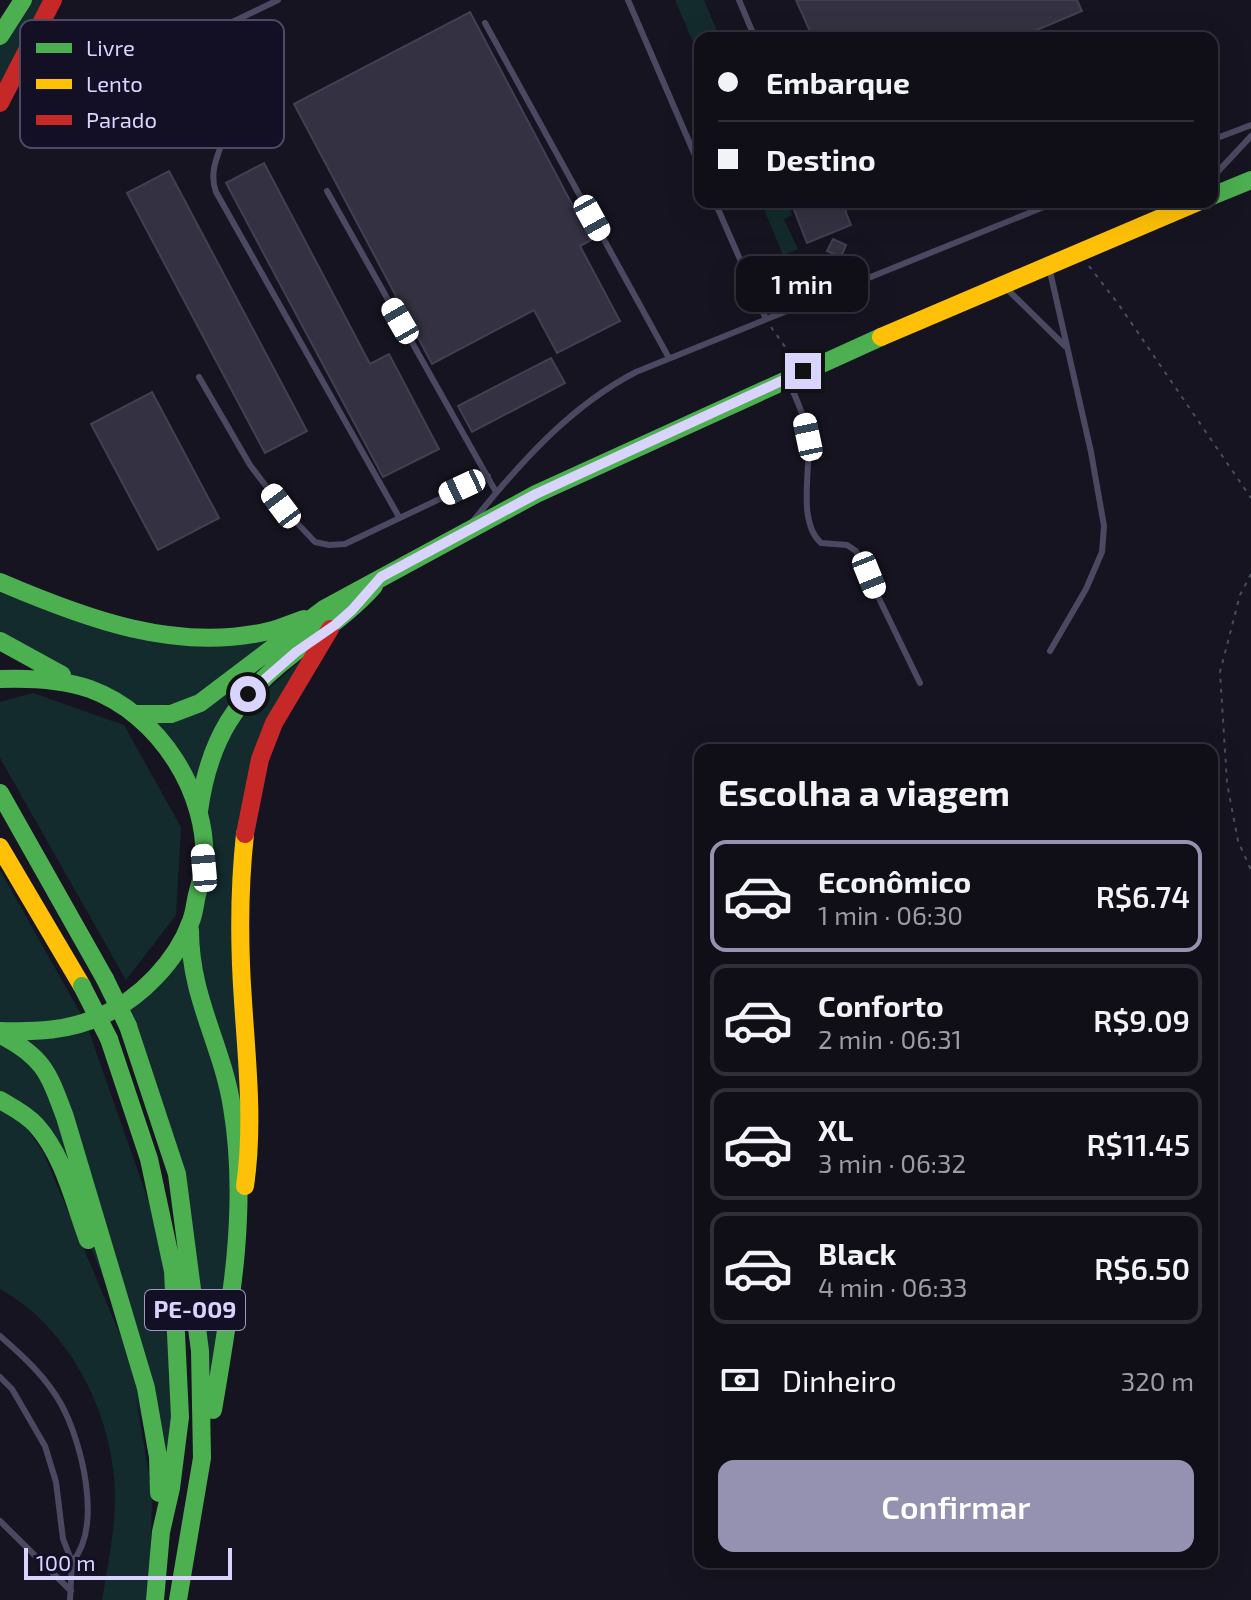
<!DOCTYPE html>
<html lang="pt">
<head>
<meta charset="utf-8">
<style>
	body { margin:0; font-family:"Exo 2",sans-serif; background:#1e1d25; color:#f1f3f6; height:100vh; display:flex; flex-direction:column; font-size:30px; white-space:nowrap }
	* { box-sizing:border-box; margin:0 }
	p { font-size:26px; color:#9c9ca2 }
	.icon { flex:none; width:44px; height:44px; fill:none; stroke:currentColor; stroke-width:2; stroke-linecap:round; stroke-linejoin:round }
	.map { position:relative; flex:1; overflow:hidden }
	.drawer { position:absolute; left:694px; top:744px; width:524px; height:824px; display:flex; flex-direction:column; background:#100f18; border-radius:16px; box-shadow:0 8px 32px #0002,0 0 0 2px #302f37 }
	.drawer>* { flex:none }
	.top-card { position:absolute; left:694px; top:32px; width:524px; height:176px; border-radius:16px; box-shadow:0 8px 32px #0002,0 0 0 2px #302f37; display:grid; align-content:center; height:176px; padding:0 24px; background:#100f18 }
	.scale { position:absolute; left:24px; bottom:20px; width:208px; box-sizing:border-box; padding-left:8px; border:4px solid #d9d4fe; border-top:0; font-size:22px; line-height:28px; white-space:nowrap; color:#d9d4fe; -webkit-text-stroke:6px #130f25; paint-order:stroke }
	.end { position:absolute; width:36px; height:36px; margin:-18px; border:10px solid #d9d4fe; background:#111; box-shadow:0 0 0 4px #111 }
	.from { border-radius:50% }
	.bubble { position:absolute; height:56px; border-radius:16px; background:#100f18; box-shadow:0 8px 32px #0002,0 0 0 2px #302f37; font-size:26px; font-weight:600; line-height:56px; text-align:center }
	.car { position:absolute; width:24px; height:48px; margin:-24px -12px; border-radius:10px; box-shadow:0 0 6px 2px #0007; background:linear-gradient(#fff 24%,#345 0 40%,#fff 0 76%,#345 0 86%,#fff 0) }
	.top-card b { display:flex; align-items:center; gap:28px; height:76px; font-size:30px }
	.top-card b+b { border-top:2px solid #302f37 }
	.top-card i { width:20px; height:20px; background:#f1f3f6 }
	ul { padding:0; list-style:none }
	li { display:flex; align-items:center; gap:24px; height:112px; margin:0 16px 12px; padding:0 8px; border:4px solid #302f37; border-radius:16px }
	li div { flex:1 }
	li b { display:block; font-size:30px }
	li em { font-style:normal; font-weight:600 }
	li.current { border-color:#9591b0 }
	li>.icon { width:72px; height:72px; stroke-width:1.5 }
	h2 { padding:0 24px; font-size:36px; line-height:96px }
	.pay { display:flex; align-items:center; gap:20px; height:88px; padding:0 24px; font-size:30px }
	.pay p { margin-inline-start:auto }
	.cta { display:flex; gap:16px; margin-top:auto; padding:16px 24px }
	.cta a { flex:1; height:92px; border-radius:16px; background:#9591b0; color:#fff; font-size:32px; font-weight:600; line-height:92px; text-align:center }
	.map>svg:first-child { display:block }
	.green { fill:#132b2c }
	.building { fill:#343242; stroke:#433f53; stroke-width:2 }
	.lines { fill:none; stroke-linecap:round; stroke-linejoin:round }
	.path { stroke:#45505e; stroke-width:2; stroke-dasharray:4 6; stroke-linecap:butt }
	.lane { stroke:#4a4961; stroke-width:6 }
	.fast { stroke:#4caf50; stroke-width:18 }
	.slow { stroke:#ffc107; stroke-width:18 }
	.jam { stroke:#c62828; stroke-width:18 }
	.fast-bridge { stroke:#4caf50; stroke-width:18 }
	.route { stroke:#d9d4fe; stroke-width:10 }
	.labels { text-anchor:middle; stroke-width:6; stroke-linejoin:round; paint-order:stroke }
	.shield { fill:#130f25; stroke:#9e99bd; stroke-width:2 }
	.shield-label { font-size:24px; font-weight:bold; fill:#d9d4fe }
	.key { fill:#130f25; stroke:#4e4a66; stroke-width:2 }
	.key-label { font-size:22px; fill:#d9d4fe }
</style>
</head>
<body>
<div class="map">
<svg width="1251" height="1600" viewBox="0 0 1251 1600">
	<rect width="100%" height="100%" fill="#161420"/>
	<path class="green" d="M22 0H53L0 103V37Z
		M675 0H704L720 38H700V58Z
		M761 202H787L792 215 784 219 798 249 783 255Z
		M0 587 89 626 276 633 205 696 152 708 123 703 0 636Z
		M356 590 224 727 228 734 265 692 319 644 294 681 247 828 250 1083 234 1260 209 1431 184 1177 121 1006 190 924 197 803 140 719 171 718Z
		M33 693 124 725 181 827 176 915 126 980 0 758V702Z
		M0 870 82 1016 46 1025 0 1022Z
		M86 1023 173 1271 178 1336 164 1500 136 1398 152 1493 150 1600H102C108 1564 116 1526 115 1490 112 1412 69 1327 0 1289V1109L25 1126 43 1152 121 1337 107 1287 52 1152 0 1100V1032Z"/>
	<path class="building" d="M796 0H1077L1082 11 1018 38H813Z
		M470 12 591 240 580 246 620 321 557 353 534 310 432 364 294 104Z
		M264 163 370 364 389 354 439 449 383 477 226 183Z
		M169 171 307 431 265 453 127 193Z
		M791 202H864V203L845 210 851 225 807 243Z
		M833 239 846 245 841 257 827 251Z
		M551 358 565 383 472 432 458 406Z
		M152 392 219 518 158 550 91 424Z"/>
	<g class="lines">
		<path class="path" d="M1089 266 1119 305 1251 498
			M771 327 793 358
			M1251 574 1240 595 1220 672 1227 783 1238 841 1251 870"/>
		<path class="lane" d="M628 0 700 167
			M739 0 755 38
			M485 23 669 358
			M224 26 278 0
			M223 140C217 158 209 173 216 192L399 517
			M1212 140 1251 125
			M1212 178 1251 136
			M327 191 496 492
			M715 202 766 319
			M1049 267 1091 452 1104 526 1102 552 1086 589 1050 651
			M1004 286 1065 346
			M199 377 250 465 281 506 315 542 329 545 345 544 488 476
			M789 382C796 399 805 416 808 435 812 465 796 521 821 543L847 545 856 551 920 683
			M473 521C519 464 570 406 636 372L1056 202
			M0 1336C23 1356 46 1377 61 1404 82 1442 103 1527 72 1562
			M0 1377 12 1389 45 1446 56 1482 63 1539 72 1562 70 1600
			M0 1521 71 1591"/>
		<path class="fast" d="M0 36 23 0
			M1212 196 1251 180
			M0 582C84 618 176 653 269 631 281 628 292 623 304 619
			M0 641 62 675
			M0 679C30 678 61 679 90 689 159 714 210 794 204 867 203 875 200 883 198 891 195 901 195 911 191 921 177 961 140 999 101 1016 69 1031 35 1032 0 1031
			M135 714H171L200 703 324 609 536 494 881 337
			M0 793 105 979
			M199 811C209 739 236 697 294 653 322 631 350 613 374 586
			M190 930C190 998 222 1044 232 1107 249 1208 230 1310 213 1410
			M128 1026 177 1174 200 1351 202 1458 178 1600
			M1 1035C44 1057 49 1074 65 1117L146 1388 158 1457 159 1493
			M109 1039 149 1159 173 1271 180 1417 171 1488 161 1532 155 1600
			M0 1100C12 1107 26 1114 36 1125 64 1156 74 1203 88 1240"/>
		<path class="slow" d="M881 337 1198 202
			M245 834C239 889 239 945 243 1001 247 1063 254 1124 245 1186
			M0 847 82 986"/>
		<path class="jam" d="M0 103 53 0
			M245 834 260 759 274 723 330 629"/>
		<path class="fast-bridge" d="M105 979 128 1026
			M82 986 109 1039"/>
	</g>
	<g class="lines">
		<path class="route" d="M248 694 296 652 335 625 352 610 381 577 536 494 803 371"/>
	</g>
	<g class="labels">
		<rect class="shield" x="145" y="1290" width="100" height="40" rx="6"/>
		<g class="shield-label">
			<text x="195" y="1318">PE-009</text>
		</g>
	</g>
	<rect x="20" y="20" width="264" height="128" rx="12" class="key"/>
	<rect x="36" y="43" width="36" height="10" fill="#4caf50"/>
	<rect x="36" y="79" width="36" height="10" fill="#ffc107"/>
	<rect x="36" y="115" width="36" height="10" fill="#c62828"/>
	<g class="key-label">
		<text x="86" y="56">Livre</text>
		<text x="86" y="92">Lento</text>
		<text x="86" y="128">Parado</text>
	</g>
</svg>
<div class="scale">100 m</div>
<i class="end from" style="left:248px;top:694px"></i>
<i class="end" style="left:803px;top:371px"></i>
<div class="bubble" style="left:736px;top:256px;width:132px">1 min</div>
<i class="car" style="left:592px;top:218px;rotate:151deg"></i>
<i class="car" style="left:400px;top:321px;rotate:330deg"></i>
<i class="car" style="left:808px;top:437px;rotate:348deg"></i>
<i class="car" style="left:462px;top:487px;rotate:245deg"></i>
<i class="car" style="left:281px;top:506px;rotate:323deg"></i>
<i class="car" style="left:869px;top:575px;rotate:158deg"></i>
<i class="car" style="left:204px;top:868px;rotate:355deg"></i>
<div class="top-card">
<b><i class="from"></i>Embarque</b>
<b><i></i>Destino</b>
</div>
<section class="drawer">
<h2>Escolha a viagem</h2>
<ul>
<li class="current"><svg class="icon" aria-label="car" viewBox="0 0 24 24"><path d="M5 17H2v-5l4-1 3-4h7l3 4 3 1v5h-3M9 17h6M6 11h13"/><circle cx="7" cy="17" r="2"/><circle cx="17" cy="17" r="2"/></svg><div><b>Econômico</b><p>1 min · 06:30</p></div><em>R$6.74</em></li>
<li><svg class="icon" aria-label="car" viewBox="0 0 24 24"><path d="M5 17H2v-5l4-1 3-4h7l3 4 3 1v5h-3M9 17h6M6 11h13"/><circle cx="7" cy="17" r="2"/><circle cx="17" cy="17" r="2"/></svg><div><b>Conforto</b><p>2 min · 06:31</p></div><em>R$9.09</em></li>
<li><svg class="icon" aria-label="car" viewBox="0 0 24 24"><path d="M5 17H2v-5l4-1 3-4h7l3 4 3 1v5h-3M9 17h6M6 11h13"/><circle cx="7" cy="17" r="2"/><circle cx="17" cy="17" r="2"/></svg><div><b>XL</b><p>3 min · 06:32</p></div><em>R$11.45</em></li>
<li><svg class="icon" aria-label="car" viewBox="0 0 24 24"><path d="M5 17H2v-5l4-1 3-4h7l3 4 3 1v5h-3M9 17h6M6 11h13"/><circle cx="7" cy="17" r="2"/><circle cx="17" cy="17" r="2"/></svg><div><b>Black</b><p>4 min · 06:33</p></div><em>R$6.50</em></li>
</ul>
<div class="pay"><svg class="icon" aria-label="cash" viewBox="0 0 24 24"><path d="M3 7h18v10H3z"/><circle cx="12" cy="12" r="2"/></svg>Dinheiro<p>320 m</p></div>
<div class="cta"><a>Confirmar</a></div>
</section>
</div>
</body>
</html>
